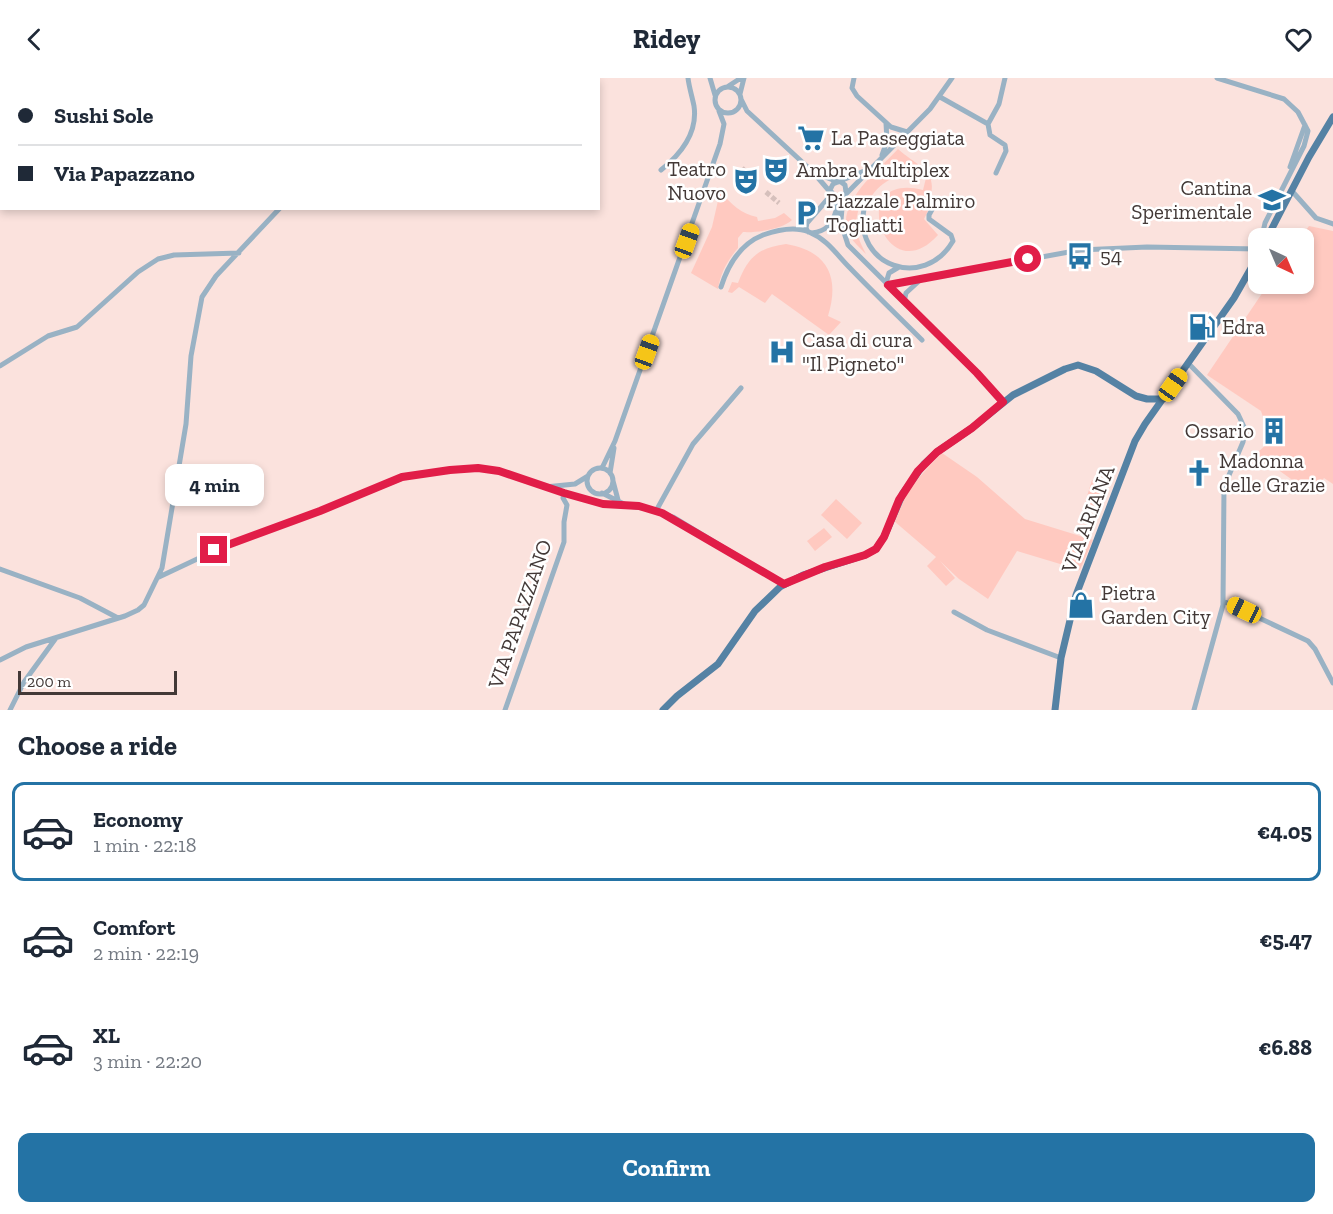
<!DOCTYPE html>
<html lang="en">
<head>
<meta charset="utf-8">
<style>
	body { margin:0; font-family:"Zilla Slab",serif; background:#f2f2f3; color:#1f2937; height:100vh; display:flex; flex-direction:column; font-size:22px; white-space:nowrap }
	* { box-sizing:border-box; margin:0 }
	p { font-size:20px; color:#747a83 }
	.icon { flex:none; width:33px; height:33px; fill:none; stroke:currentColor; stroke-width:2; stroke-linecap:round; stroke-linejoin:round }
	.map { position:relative; height:632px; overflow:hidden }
	.details { display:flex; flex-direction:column; background:#fff; flex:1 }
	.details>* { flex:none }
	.banner { position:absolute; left:0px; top:0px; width:600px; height:132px; box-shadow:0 3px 9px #0003; display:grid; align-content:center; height:132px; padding:0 18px; background:#fff }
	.needle { width:39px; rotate:136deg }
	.fabs { position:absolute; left:1248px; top:150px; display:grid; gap:12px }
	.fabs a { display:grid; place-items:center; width:66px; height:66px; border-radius:12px; background:#fff; box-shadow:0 3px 9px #0003; font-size:30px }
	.scale { position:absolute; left:18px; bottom:15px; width:159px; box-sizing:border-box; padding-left:6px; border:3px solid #433937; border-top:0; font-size:16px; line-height:21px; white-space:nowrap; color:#433937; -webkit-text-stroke:4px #fff; paint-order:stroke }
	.end { position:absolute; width:27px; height:27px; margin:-14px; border:8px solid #e11d48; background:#fff; box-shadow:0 0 0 3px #fff }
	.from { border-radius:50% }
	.bubble { position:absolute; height:42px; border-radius:12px; background:#fff; box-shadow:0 3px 9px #0003; font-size:20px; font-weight:700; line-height:42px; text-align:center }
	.car { position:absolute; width:18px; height:36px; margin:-18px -9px; border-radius:8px; box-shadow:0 0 4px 2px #0007; background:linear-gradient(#f5c518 24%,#345 0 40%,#f5c518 0 76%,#345 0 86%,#f5c518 0) }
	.banner b { display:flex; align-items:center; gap:21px; height:57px; font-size:22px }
	.banner b+b { border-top:2px solid #e0e1e3 }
	.banner i { width:15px; height:15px; background:#1f2937 }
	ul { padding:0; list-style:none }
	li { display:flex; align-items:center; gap:18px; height:99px; margin:0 12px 9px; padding:0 6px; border:3px solid transparent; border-radius:12px }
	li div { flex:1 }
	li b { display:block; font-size:22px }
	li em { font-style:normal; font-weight:700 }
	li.selected { border-color:#2473a5 }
	li>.icon { width:54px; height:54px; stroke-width:1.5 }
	h2 { padding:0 18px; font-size:27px; line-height:72px }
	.cta { display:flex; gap:12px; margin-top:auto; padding:12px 18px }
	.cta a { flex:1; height:69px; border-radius:12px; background:#2473a5; color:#fff; font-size:24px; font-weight:700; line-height:69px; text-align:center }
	header { display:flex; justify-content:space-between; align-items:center; height:78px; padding:0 18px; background:#fff; font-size:27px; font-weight:700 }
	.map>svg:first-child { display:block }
	.green { fill:#ffc9c0 }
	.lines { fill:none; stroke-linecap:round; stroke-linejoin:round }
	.minor-tunnel { stroke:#d6c0bc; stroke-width:5; stroke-dasharray:5 2.5; stroke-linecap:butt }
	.minor { stroke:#99b2c4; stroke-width:5 }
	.major { stroke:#5582a4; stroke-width:7 }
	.route { stroke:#e11d48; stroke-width:8 }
	.labels { text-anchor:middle; stroke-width:5; stroke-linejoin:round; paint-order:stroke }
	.poi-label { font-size:21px; fill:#433937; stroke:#fff; text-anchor:start }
	.street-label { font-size:21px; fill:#433937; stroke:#fff }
</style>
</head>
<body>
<header><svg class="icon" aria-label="back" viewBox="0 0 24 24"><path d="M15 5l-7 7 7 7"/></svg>Ridey<svg class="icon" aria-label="heart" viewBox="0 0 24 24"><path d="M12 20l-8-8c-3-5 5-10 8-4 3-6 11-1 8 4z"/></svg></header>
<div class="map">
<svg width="1333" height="632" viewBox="0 0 1333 632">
	<rect width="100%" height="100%" fill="#fbe2dd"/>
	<path class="green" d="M898 71C919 90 941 92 928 126L930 129 924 141 938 157C885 216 844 92 923 112L926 100C900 91 874 104 866 131L859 130C853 150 857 158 866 176 860 170 852 163 848 155 836 124 879 92 898 71Z
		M720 114C732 126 741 136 757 139L758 143 775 140 784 135 792 142C783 151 756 155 743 154L738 160V170C727 183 721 194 718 211L691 195 712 149Z
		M1309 148 1333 153V406L1324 400 1312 416 1256 376 1271 362 1261 333 1207 297 1263 214 1261 212 1265 206H1304V160H1300Z
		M786 166C828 173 840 199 828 238L841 244 829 257 772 216 765 225 739 209 732 215 728 214 732 204 738 205C748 179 758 170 786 166Z
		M942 375 977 399 1025 441 1093 462 1080 492 1017 473 988 521 959 501 940 483 955 500 946 508 927 488 936 479 894 443C906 411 919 399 942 375Z
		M1092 402 1106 406 1098 432 1084 428Z
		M836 421 862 445 847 461 821 437Z
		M824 450 832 459 815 473 807 463Z"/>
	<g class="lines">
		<path class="minor-tunnel" d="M742 90 755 103
			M766 114 779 125"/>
		<path class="minor" d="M113 0 121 2
			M710 0 715 17
			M854 0 852 10 857 18 891 49 907 54
			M1217 0 1284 21 1298 34 1308 53 1304 68 1265 145 1263 154 1267 160
			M146 2V0
			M409 2 410 0
			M715 22a13 13 0 1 1 26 0a13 13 0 1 1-26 0Z
			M727 9 741 0
			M740 16 744 0
			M940 19 988 46 990 57 1005 67 1006 73 996 95
			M741 21 747 33 813 94 831 115
			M988 46 999 26 1005 0
			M882 77 887 63 886 45
			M1290 89 1305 47
			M661 92C681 76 698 55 694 28 692 18 689 9 688 0
			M815 95 838 104
			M841 104 845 107 846 114 843 119 836 120 830 112 833 106 869 91
			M1292 113 1316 140 1333 146
			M832 117 848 167 980 298 1003 324
			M845 117 930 31 952 0
			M864 131C853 188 924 213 953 163L951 157 929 141V137L934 128
			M841 142 843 119
			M808 154 806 150 807 145 832 116
			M812 155C826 153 832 147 836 133
			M886 205 889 195 899 189
			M888 207 1080 172 1147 169 1258 171
			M721 209C728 187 740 166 763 157 777 152 795 148 809 154 828 162 836 176 850 190 873 214 898 238 922 262
			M904 224 906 215 918 204
			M1188 285 1238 336 1245 351 1243 364 1224 409 1223 527 1194 632
			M0 288 48 258 77 249 138 194 158 181 174 177 239 175
			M602 390 615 363 720 66 724 46 719 33
			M587 403a13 13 0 1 1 26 0a13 13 0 1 1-26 0Z
			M610 395 614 370
			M613 403 618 422
			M549 410 606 427 628 428
			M602 415 628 428 650 431 673 439 784 506
			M656 433 693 366 741 310
			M0 491 80 520 118 540
			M159 499 229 466 315 435 408 398 455 391 481 390 499 393 545 409 575 406 588 398
			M1223 523 1308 563 1315 571 1333 605
			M954 534 987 552 1061 580
			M0 582 26 569 125 538 138 532 144 527 162 490 186 346 191 278 202 219 216 198 280 130
			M10 632 24 604 56 560
			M505 632 564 464V444L567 427 563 420 564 415"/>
		<path class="major" d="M1267 160 1309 79 1333 39
			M663 632 677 618 718 586 755 533 780 509 803 497 865 477 876 471 884 459 903 415 924 386 937 374 972 350 1013 317 1065 291 1078 287 1096 293 1136 318 1147 321H1163
			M1055 632 1061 580 1076 517 1135 363 1145 346 1234 220 1258 178"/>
	</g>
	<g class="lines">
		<path class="route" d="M214 472 320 433 402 399 450 392 478 390 499 393 564 415 603 426 639 428 662 435 784 506 825 489 865 477 876 471 884 459 899 422 918 393 937 374 972 350 1003 324 977 295 888 207 1028 181"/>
	</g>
	<defs>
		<symbol id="supermarket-bare" viewBox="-9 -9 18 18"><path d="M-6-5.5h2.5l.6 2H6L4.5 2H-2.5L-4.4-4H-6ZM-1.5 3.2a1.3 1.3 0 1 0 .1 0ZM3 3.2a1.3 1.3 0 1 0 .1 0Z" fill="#2473a5" stroke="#fff" stroke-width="2.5" paint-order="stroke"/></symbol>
		<symbol id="theatre-bare" viewBox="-9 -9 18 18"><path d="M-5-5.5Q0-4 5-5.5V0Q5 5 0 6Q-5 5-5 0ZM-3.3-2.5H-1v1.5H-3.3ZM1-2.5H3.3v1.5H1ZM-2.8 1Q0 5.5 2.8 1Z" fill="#2473a5" stroke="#fff" stroke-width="2.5" paint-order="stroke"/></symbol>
		<symbol id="university-bare" viewBox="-9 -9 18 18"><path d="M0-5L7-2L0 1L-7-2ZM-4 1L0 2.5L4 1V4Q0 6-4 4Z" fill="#2473a5" stroke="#fff" stroke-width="2.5" paint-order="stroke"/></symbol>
		<symbol id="parking-bare" viewBox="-9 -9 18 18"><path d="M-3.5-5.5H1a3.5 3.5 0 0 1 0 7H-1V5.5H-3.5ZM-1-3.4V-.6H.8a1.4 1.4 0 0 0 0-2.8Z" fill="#2473a5" stroke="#fff" stroke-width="2.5" paint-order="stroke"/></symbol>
		<symbol id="bus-bare" viewBox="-9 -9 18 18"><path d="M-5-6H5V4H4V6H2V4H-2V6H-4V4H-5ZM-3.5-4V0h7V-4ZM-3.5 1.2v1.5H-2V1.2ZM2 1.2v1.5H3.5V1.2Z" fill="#2473a5" stroke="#fff" stroke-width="2.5" paint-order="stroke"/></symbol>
		<symbol id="fuel-bare" viewBox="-9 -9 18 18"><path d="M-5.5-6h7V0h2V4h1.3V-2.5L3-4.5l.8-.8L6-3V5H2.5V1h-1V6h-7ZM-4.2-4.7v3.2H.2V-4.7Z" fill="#2473a5" stroke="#fff" stroke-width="2.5" paint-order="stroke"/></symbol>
		<symbol id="hospital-bare" viewBox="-9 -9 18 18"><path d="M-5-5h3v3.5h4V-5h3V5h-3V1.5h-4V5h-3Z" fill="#2473a5" stroke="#fff" stroke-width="2.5" paint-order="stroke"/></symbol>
		<symbol id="building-bare" viewBox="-9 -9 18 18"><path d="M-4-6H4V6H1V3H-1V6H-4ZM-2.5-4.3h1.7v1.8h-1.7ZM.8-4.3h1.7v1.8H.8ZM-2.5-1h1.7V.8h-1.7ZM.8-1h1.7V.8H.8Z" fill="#2473a5" stroke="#fff" stroke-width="2.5" paint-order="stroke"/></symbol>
		<symbol id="church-bare" viewBox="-9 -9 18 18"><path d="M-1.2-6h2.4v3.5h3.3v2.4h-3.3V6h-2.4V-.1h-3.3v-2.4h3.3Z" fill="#2473a5" stroke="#fff" stroke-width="2.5" paint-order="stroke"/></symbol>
		<symbol id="shop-bare" viewBox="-9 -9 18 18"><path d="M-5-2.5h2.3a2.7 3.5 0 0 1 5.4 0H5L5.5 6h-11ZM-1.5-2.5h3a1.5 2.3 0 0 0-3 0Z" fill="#2473a5" stroke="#fff" stroke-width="2.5" paint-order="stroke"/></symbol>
	</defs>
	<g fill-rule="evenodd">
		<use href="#supermarket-bare" x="792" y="41" width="38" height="38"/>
		<use href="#theatre-bare" x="757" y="73" width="38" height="38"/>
		<use href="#theatre-bare" x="727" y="84" width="38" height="38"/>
		<use href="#university-bare" x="1253" y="103" width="38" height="38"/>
		<use href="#parking-bare" x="787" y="116" width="38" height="38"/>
		<use href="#bus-bare" x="1061" y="159" width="38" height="38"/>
		<use href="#fuel-bare" x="1183" y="230" width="38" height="38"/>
		<use href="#hospital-bare" x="763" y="255" width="38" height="38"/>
		<use href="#building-bare" x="1255" y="334" width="38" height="38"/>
		<use href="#church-bare" x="1180" y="376" width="38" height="38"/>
		<use href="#shop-bare" x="1062" y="508" width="38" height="38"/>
	</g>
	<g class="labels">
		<g class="poi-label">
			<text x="831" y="67">La Passeggiata</text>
			<text x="726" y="98" text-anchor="end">Teatro<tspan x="726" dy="24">Nuovo</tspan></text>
			<text x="796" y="99">Ambra Multiplex</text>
			<text x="1252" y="117" text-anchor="end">Cantina<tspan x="1252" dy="24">Sperimentale</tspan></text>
			<text x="826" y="130">Piazzale Palmiro<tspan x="826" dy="24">Togliatti</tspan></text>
			<text x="1100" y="185">54</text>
			<text x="1222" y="256">Edra</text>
			<text x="802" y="269">Casa di cura<tspan x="802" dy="24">"Il Pigneto"</tspan></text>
			<text x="1254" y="360" text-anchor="end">Ossario</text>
			<text x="1219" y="390">Madonna<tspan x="1219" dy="24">delle Grazie</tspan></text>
			<text x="1101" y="522">Pietra<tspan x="1101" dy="24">Garden City</tspan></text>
		</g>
		<g class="street-label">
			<text transform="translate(1088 441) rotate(-69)" y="7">VIA ARIANA</text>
			<text transform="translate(520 536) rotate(-71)" y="7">VIA PAPAZZANO</text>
		</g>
	</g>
</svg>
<div class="fabs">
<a><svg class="needle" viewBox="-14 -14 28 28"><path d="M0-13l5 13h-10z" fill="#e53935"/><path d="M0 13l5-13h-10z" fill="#747a83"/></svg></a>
</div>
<div class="scale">200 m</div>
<i class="end from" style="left:1028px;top:181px"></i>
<i class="end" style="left:214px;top:472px"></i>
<div class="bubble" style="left:165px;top:386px;width:99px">4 min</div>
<i class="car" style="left:687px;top:163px;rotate:20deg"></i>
<i class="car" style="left:647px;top:274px;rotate:20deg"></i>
<i class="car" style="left:1173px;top:307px;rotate:35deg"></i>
<i class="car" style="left:1244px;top:532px;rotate:295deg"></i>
<div class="banner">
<b><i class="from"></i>Sushi Sole</b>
<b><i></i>Via Papazzano</b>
</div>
</div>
<section class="details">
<h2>Choose a ride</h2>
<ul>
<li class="selected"><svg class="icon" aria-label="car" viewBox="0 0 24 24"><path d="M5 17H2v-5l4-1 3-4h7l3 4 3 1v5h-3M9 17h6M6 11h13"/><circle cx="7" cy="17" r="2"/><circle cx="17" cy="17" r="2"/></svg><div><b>Economy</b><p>1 min · 22:18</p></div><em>€4.05</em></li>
<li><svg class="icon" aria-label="car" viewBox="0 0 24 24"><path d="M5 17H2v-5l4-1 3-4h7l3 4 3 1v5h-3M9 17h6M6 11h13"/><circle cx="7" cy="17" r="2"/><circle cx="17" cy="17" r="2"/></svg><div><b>Comfort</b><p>2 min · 22:19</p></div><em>€5.47</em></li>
<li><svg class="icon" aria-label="car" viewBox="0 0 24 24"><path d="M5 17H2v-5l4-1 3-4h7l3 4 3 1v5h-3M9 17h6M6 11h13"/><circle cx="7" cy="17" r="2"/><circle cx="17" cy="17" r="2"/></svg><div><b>XL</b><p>3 min · 22:20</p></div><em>€6.88</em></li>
</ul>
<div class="cta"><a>Confirm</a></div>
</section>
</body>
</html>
